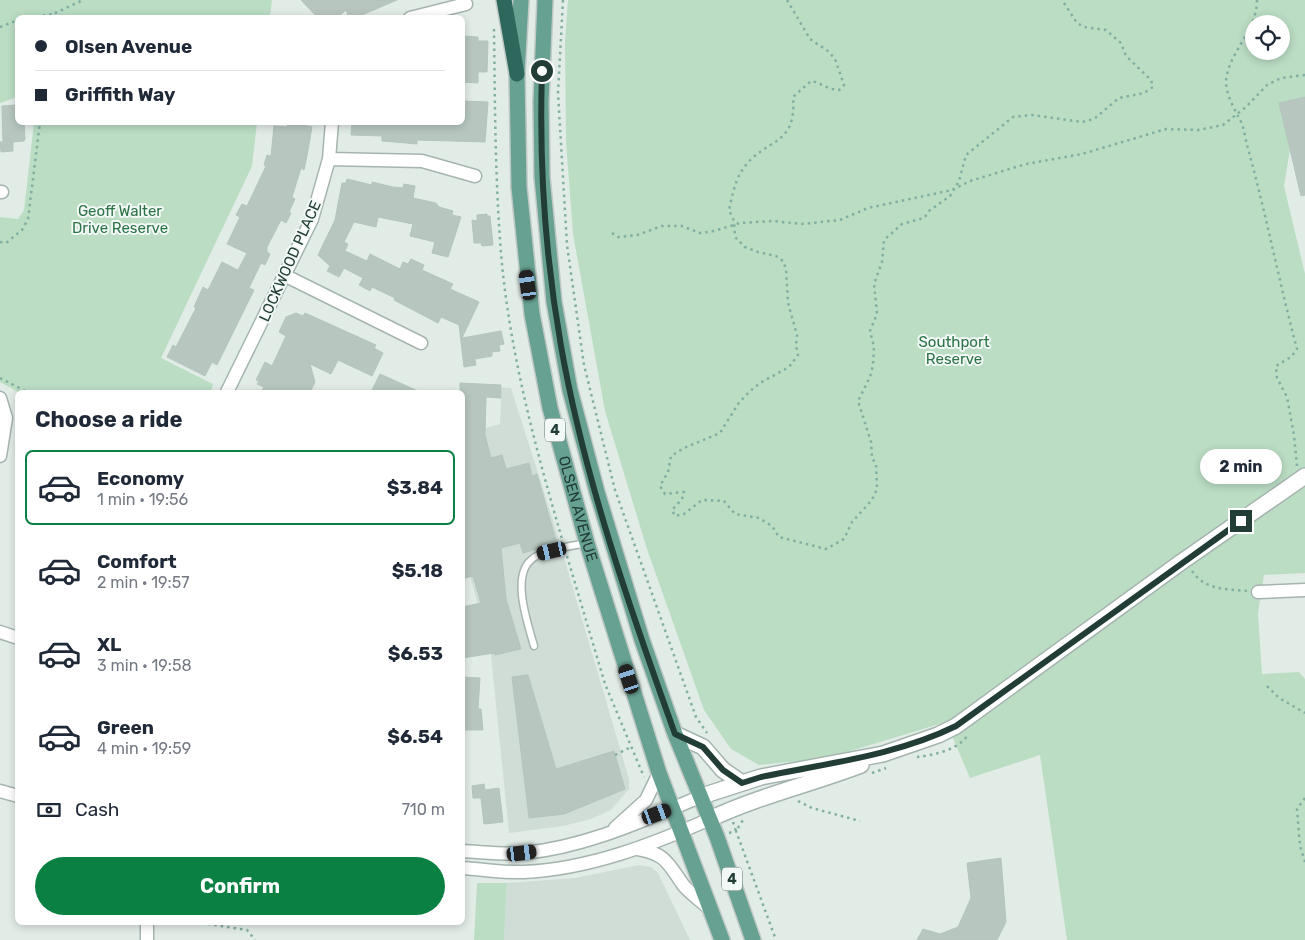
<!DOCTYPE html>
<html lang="en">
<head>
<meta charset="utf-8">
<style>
	body { margin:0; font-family:Rubik,sans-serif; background:#f6f6f7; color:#1f2937; height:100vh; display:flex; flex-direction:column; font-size:19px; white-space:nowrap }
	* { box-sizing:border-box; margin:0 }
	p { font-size:16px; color:#747a83 }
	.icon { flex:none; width:28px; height:28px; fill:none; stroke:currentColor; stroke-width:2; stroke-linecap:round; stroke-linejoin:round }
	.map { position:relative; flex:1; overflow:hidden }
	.sheet { position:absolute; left:15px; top:390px; width:450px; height:535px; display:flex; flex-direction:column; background:#fff; border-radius:8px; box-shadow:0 2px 8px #0003 }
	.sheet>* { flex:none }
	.banner { position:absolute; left:15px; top:15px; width:450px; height:110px; border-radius:8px; box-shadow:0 2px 8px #0003; display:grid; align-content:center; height:110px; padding:0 20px; background:#fff }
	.tools { position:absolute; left:1245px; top:15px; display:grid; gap:10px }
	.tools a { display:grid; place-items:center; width:45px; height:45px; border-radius:50%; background:#fff; box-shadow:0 2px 8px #0003; font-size:25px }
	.end { position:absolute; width:22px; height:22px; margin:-11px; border:6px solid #223d36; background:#fff; box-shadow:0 0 0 2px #fff }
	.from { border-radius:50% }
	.bubble { position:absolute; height:35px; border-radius:18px; background:#fff; box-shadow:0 2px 8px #0003; font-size:16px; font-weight:700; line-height:35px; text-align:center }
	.car { position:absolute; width:15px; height:30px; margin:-15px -8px; border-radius:6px; box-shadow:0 0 4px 1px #0007; background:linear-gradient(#222 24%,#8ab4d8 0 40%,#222 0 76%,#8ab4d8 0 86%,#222 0) }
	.banner b { display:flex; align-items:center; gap:18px; height:48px; font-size:19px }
	.banner b+b { border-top:1px solid #e0e1e3 }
	.banner i { width:12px; height:12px; background:#1f2937 }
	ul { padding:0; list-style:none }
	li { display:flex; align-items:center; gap:15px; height:75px; margin:0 10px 8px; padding:0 10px; border:2px solid transparent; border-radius:8px }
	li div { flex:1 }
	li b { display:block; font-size:19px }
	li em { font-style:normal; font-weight:700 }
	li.current { border-color:#0b8043 }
	li>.icon { width:45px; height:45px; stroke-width:1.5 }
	h2 { padding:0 20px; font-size:22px; line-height:60px }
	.pay { display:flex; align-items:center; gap:12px; height:55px; padding:0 20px; font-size:19px }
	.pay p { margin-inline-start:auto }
	.button { display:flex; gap:10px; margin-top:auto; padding:10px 20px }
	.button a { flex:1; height:58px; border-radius:30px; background:#0b8043; color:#fff; font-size:20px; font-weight:700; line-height:58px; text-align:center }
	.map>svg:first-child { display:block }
	.built { fill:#d0dcd6 }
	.green { fill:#bbddc4; fill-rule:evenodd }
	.building { fill:#b7c7c0; stroke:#b4c5be }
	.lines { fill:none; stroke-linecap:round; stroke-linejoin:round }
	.service-casing { stroke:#a5b4ae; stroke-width:9 }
	.minor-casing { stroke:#a5b4ae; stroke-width:15 }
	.tertiary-casing { stroke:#a5b4ae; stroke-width:18 }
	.primary-casing { stroke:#c1c9c7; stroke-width:18 }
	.motorway-casing { stroke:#c1c9c7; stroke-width:18 }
	.path { stroke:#83afa1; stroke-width:2.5; stroke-dasharray:2.5 4; stroke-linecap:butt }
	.service { stroke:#fff; stroke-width:6 }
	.minor { stroke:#fff; stroke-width:12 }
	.tertiary { stroke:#fff; stroke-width:15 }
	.primary { stroke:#67a192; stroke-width:15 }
	.motorway { stroke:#2e685d; stroke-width:15 }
	.route { stroke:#223d36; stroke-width:6 }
	.labels { text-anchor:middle; stroke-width:4; stroke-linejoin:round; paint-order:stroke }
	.shield { fill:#f2f8f5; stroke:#60756f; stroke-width:1 }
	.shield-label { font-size:14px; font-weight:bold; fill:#223d36 }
	.park-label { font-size:15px; fill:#2d7348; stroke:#f2f8f5 }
	.street-label { font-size:15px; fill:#223d36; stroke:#f2f8f5 }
</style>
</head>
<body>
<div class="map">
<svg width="1305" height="940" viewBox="0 0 1305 940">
	<rect width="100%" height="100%" fill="#e2ece7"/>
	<path class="built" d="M502 387 511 388 552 517 629 779V789L611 810 591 819 563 826 509 833 491 655 463 548 462 435 500 424Z
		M639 865 651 867 658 873 690 940H504L507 883 575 878Z"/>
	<path class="green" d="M0 0H272L270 17 18 18 17 97 0 103Z
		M568 0H1305V97L1279 104 1290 149 1284 186 1305 274V573L1264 575 1258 613 1262 674 1299 672 1305 679V940H1067L1040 755 970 778 946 722 847 752 799 761 759 765 731 749 704 710 647 549 605 411 573 234 566 142 565 42ZM1254 24H1281V51H1254Z
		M34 123H257L252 166 161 358 213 384 211 392H18L0 382V217L18 219 24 210Z
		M477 883H507L504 940H474Z"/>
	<path class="building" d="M301 0H397L355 18H349L346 10 337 18H318Z
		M464 36 478 37V41H488L487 72H478V83L462 82Z
		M1305 97V195L1301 196 1279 103Z
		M463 101 488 102 485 142 417 140V144L406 143 382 141V136L351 135 352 122H462Z
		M18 105V122H24L25 139 24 141 13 142V151L1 152 0 142H3L2 106Z
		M293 123 312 127 306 161 304 170 301 168 292 197 295 199 289 212 291 213 286 223 281 220 267 247V252L270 254 265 265 261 263 249 288 254 290 217 365 212 362 205 376 167 357 173 345 176 347 196 308 194 307 203 287 208 290 222 262 238 270 247 253 227 244 240 217 236 215 242 204 247 206 266 166 264 165 267 155 271 156 274 126 287 127 288 124Z
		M347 179 372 185V182L393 187 403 188 404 184 415 186 413 198 436 203 439 207 453 211 452 215 461 217 448 257 432 253 435 242 410 236 413 224 378 217 376 227 354 222 344 242 348 244 345 251 367 261 370 254 400 269 403 262 408 264 411 259 424 265 422 270 453 284 450 289 479 302 462 338 501 331 504 344 499 345 500 351 492 352V356L475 359 476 365 464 367 459 325 441 317 438 323 394 300 395 298 372 287 370 291 359 285 363 278 344 268 339 277 327 271 330 266 318 255 335 220 342 183H346Z
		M487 214V216H490L493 245 482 246 481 243H474L472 220 477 221V215Z
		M296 313 303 316 305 313 376 345 374 348 383 353 372 376 338 360 331 374 310 364 315 382 310 392H261L264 387 257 384 259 381 256 380 265 362 272 366 286 336 279 332 286 317Z
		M380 374 420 392H371Z
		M460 383 501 385V398L486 397 485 435 491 458 502 455 506 469 529 463 532 476 537 474 557 544 523 553 520 543 501 548 506 599 521 649 495 655 494 653 462 658V607L481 603 473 576 462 579V392H460Z
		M528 675 556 769 614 751 625 789 564 814 529 818 512 677Z
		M462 677 480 678 478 709H481L483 730H462Z
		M484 784 485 790 499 788 503 822 484 824 481 798H473L472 786Z
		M1001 858 1006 922 997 940H917L923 929 940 934 958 927 971 898 967 863Z"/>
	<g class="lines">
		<defs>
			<path id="service" d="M534 646C528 624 511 577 531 560 541 550 572 546 587 543"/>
			<path id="minor" d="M410 18 466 4
				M329 159 422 161 475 176
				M0 192H2
				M284 275 421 343
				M227 392 312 219 329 159 332 122
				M0 398 6 418 0 456
				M1258 592 1305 590
				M0 632 18 638
				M0 791 18 796
				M615 828 646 800 659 773
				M638 849C667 854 668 864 684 886 691 894 702 902 710 909
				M462 851C483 852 503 855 524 853 586 847 644 820 702 796
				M462 868C482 869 504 873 524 872 589 869 651 845 710 819
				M147 940V922"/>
			<path id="tertiary" d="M675 734 703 747 723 770 742 783
				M702 796 761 777 883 754 938 735 956 726 1180 563 1305 476
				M710 819C759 796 811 784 861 765"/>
			<g id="primary">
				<path id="s1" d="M521 0 517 74 519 187 532 314 550 408 587 543 659 773 722 940"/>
				<path d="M545 0 541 102 542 177 554 302 570 390 597 492 642 640 675 734 717 837 753 940"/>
			</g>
			<path id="motorway" d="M504 0 517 74"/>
		</defs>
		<use href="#service" class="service-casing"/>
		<use href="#minor" class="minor-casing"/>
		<use href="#tertiary" class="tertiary-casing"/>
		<use href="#primary" class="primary-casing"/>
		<use href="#motorway" class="motorway-casing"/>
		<path class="path" d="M563 0 558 93 567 245 584 365 615 490 696 717 707 733
			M787 0 810 39 828 51 835 59 844 85 839 90C829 90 821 83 811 81L793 97C797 148 765 137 743 169 735 180 732 197 729 210L734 221 735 237 745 247 758 252 776 256 783 261 786 269 788 303 797 335 796 345 798 355 789 367 760 383 749 392 738 404 720 433 684 448 671 456 668 472 660 486 665 494 684 492 682 499 672 510 675 516 684 514 702 500 724 501 735 514 759 518 772 526 779 537 826 549 844 539 852 522 872 500 877 489 876 464 872 458 871 442 858 401 870 377 873 365 874 347 870 331 877 314 874 284 882 262 884 240 902 224 924 218 929 211 950 196 959 181 966 155 1013 117 1032 115 1082 122 1094 119 1119 98 1144 93 1153 87 1151 80 1126 56 1121 43 1106 30 1084 27 1077 23 1062 0
			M1257 0C1257 31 1228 53 1226 81 1226 95 1234 108 1240 120 1244 127 1245 137 1247 145 1266 213 1279 282 1297 349L1291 357 1276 366 1277 378 1287 397 1294 435 1297 466
			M30 18 53 14
			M51 18 53 14 83 0
			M0 27 18 20
			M494 29C495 104 495 178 501 253 509 350 535 446 562 539
			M612 233 618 237 637 235 662 226H682L700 233 714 231 740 223 772 221 802 224 840 220 868 208 952 190 970 181 1026 164 1082 154 1166 129 1198 130 1223 125 1246 107 1267 85 1281 78 1305 75
			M0 242 6 243 22 230 28 219 40 122
			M0 378 27 392
			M567 556 605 684 644 777
			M1192 571C1205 590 1225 589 1247 591
			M1267 686 1279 698 1305 713
			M615 755 629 748
			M917 757C934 755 958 750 968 735
			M872 773 886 768
			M1305 798 1297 809 1300 846 1305 862
			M798 801 812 808 860 821
			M733 822 736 831 743 820
			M729 833 736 831 776 940
			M195 922 247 930 255 940"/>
		<use href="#service" class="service"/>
		<use href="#minor" class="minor"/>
		<use href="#tertiary" class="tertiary"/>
		<use href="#primary" class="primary"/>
		<use href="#motorway" class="motorway"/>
	</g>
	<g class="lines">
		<path class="route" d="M542 71C539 163 545 255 561 346 584 477 630 609 675 734L703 747 723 770 742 783 761 777C827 763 895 756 956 726L1241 521"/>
	</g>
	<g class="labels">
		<g class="shield">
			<rect x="545" y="418.5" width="20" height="23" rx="4"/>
			<rect x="722" y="867.5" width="20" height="23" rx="4"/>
		</g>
		<g class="shield-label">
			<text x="555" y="435">4</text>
			<text x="732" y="884">4</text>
		</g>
		<g class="park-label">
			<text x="120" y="216">Geoff Walter<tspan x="120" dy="17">Drive Reserve</tspan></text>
			<text x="954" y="347">Southport<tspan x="954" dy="17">Reserve</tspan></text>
		</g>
		<g class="street-label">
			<text transform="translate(290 261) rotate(-66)" y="5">LOCKWOOD PLACE</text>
			<text dy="5" stroke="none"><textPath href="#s1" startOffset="515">OLSEN AVENUE</textPath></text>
		</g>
	</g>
</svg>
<div class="tools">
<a><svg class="icon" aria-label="locate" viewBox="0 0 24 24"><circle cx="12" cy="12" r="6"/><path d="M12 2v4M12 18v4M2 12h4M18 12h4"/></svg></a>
</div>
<i class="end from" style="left:542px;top:71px"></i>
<i class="end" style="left:1241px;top:521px"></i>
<div class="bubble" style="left:1200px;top:449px;width:82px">2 min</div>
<i class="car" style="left:528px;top:285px;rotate:352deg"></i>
<i class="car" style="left:552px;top:551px;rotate:257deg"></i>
<i class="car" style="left:629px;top:679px;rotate:342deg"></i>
<i class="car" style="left:657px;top:814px;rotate:70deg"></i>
<i class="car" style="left:522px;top:853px;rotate:83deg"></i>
<div class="banner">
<b><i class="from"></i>Olsen Avenue</b>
<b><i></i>Griffith Way</b>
</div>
<section class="sheet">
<h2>Choose a ride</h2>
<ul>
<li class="current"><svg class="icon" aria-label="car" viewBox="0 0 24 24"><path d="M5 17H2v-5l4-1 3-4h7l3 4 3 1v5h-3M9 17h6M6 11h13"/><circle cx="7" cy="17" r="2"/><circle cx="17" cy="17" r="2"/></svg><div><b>Economy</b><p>1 min · 19:56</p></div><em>$3.84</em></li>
<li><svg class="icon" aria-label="car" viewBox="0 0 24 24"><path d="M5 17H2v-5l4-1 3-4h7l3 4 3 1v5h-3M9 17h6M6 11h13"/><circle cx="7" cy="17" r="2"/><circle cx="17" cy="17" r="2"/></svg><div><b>Comfort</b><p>2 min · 19:57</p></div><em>$5.18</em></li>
<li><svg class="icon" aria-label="car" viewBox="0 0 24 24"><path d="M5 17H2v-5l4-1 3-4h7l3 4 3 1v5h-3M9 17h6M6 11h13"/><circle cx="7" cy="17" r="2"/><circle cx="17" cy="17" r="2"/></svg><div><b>XL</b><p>3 min · 19:58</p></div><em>$6.53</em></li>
<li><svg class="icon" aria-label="car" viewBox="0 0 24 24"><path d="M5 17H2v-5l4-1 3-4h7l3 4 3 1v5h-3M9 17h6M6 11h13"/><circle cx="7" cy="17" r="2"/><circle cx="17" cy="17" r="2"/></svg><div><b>Green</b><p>4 min · 19:59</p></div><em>$6.54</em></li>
</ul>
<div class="pay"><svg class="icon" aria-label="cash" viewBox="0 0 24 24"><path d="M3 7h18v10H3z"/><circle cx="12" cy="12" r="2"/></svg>Cash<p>710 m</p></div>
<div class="button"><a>Confirm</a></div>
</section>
</div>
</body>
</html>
